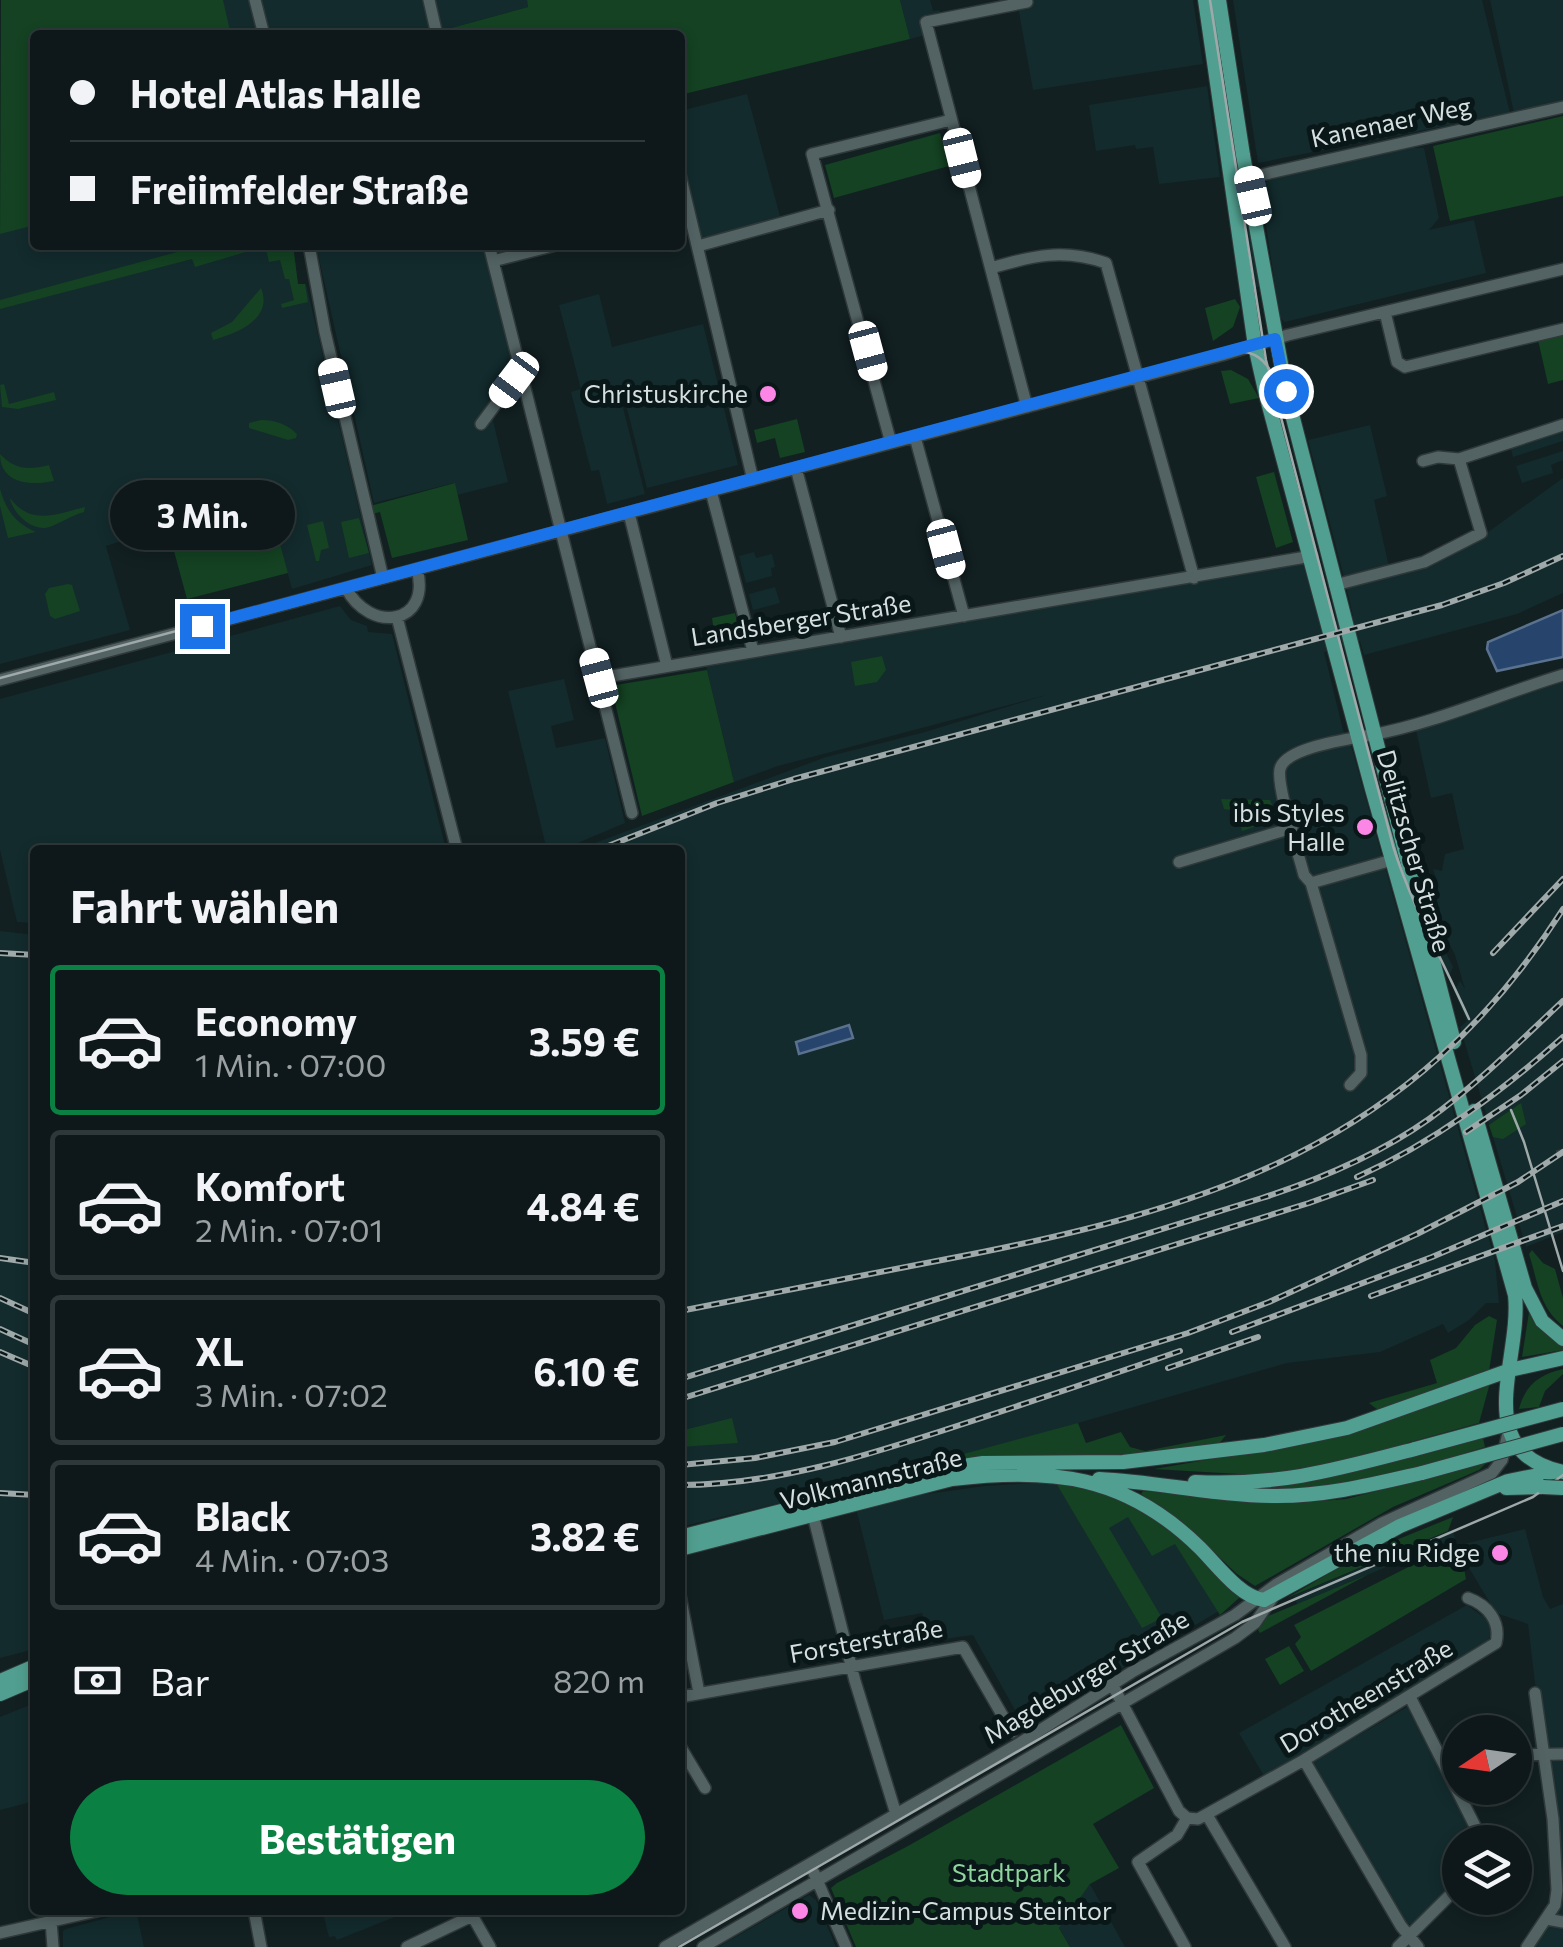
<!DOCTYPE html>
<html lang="de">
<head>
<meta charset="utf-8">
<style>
	body { margin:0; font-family:Commissioner,sans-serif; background:#172123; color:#f1f3f6; height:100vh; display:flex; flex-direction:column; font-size:38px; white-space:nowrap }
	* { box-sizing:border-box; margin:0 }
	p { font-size:32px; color:#9ba0a2 }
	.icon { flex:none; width:55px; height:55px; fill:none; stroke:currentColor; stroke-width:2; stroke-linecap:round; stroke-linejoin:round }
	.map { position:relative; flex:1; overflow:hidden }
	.panel { position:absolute; left:30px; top:845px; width:655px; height:1070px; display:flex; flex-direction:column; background:#0e181a; border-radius:10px; box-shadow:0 5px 15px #0003,0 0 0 2px #2e3739 }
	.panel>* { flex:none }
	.top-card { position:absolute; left:30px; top:30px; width:655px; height:220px; border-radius:10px; box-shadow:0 5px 15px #0003,0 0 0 2px #2e3739; display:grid; align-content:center; height:220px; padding:0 40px; background:#0e181a }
	.needle { width:65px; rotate:257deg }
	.fabs { position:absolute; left:1442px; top:1715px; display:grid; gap:20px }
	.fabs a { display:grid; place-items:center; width:90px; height:90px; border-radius:50%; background:#0e181a; box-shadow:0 5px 15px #0003,0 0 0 2px #2e3739; font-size:50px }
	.end { position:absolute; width:45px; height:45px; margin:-22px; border:12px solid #1a73e8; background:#fff; box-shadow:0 0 0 5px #fff }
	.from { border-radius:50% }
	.bubble { position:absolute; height:70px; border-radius:35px; background:#0e181a; box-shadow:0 5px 15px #0003,0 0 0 2px #2e3739; font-size:32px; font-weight:700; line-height:70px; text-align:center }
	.car { position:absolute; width:30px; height:60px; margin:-30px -15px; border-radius:12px; box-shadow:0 0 8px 2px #0007; background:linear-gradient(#fff 24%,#345 0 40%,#fff 0 76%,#345 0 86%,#fff 0) }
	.top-card b { display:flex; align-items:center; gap:35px; height:95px; font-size:38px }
	.top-card b+b { border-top:2px solid #2e3739 }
	.top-card i { width:25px; height:25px; background:#f1f3f6 }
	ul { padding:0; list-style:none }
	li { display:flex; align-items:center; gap:30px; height:150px; margin:0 20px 15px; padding:0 20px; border:5px solid #2e3739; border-radius:10px }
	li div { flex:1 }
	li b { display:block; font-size:38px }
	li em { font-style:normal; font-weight:700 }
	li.on { border-color:#0b8043 }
	li>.icon { width:90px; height:90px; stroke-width:1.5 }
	h2 { padding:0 40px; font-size:45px; line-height:120px }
	.pay { display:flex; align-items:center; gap:25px; height:110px; padding:0 40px; font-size:38px }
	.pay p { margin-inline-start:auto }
	.action { display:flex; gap:20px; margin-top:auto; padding:20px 40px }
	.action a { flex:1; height:115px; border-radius:60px; background:#0b8043; color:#fff; font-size:40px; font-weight:700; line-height:115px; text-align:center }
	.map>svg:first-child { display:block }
	.built { fill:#132b2d }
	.green { fill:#144222 }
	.water { fill:#26446c; stroke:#5b728f; stroke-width:2.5 }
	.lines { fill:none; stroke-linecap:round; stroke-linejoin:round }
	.minor-tunnel { stroke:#2f3d3e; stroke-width:11; stroke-dasharray:11 5.5; stroke-linecap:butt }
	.minor-casing { stroke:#30393a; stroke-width:14 }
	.major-casing { stroke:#30393a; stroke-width:16 }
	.minor { stroke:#536364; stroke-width:11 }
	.major { stroke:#519f90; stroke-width:14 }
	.tram { stroke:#9fa9aa; stroke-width:2.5 }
	.rail-casing { stroke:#9fa9aa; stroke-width:6 }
	.rail { stroke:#091718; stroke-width:2.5; stroke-dasharray:8; stroke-linecap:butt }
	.major-bridge-casing { stroke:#30393a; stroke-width:16; stroke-linecap:butt }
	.major-bridge { stroke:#519f90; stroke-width:14 }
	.route { stroke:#1a73e8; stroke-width:12 }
	.poi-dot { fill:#fb86e5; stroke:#091718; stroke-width:4 }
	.labels { text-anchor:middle; stroke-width:10; stroke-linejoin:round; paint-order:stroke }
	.street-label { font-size:25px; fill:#d6dfe0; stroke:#091718 }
	.poi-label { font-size:25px; fill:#d6dfe0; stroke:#091718; text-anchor:end }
	.park-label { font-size:25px; fill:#8fd69e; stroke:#091718 }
</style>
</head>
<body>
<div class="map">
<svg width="1563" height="1947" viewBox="0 0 1563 1947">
	<rect width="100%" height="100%" fill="#122022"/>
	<path class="built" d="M216 0H250L259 35H167Z
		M261 0H428L436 35H269Z
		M431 0H527L528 7 437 32Z
		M900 0H930L933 11 939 10 941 14 926 22 929 34 910 39Z
		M1011 0H1193L1203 64 1033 90 1017 1Z
		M1233 0H1482L1510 113 1258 163Z
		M1490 0H1563V102L1514 113Z
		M1207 86 1220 177 1159 184 1153 147 1136 149 1135 145 1096 151 1089 105Z
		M747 94 781 220 702 241 680 152V137L684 135 680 111Z
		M1410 148H1424L1439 218 1429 230 1474 220 1486 273 1285 322 1280 318 1260 184 1284 175Z
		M1236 183 1248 188 1247 206 1259 287 1252 289Z
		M35 219V245H293L298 284H306L372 565 292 589 270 507 259 510 257 506 168 529 166 521 127 532 128 539 106 546 130 630 0 664V228Z
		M316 245H488L519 375 491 413 508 482 457 495 454 483 374 503Z
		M599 294 612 347 703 324 738 465 647 488 625 400H621L645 494 607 504 599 470 591 471 571 392 581 389 559 305Z
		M1370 425 1387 496 1374 500 1389 567 1344 577 1308 440Z
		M1563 432V441L1513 457 1511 449Z
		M1563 451V460L1551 465 1553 473 1522 483 1516 466Z
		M1563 478V593L1517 614 1364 655 1360 641 1324 652 1343 730 1352 749 1495 1261 1499 1303H1486L1469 1320 1448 1333 1443 1324 1380 1352 1287 1363 1078 1423 1054 1435 937 1460 801 1498 680 1527V850H576L826 757 925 732 1046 695 778 766 734 782 706 666 972 616 1302 560 1321 625 1353 616 1346 585 1484 535Z
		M754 552 756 558 772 554 775 567 771 568 772 576 746 583 739 556Z
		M775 587 780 603 753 610 749 594Z
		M340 606 351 620 367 626 368 632 392 634 446 850H35V923L17 922 0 850V699Z
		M564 679 574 720 551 726 556 748 605 738 625 823 561 850H547L508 691Z
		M1563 682V1232L1526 1247 1460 1027 1467 1021 1454 991 1460 981 1465 989 1455 955 1421 889 1438 884 1433 869 1442 871 1445 854 1464 849 1452 793 1431 798 1416 730Z
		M1422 904 1453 967 1448 979 1432 943Z
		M0 931 35 935V1649L0 1658Z
		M1050 1482 1106 1499 1173 1538 1219 1611 1024 1726 973 1635 929 1641 922 1613 884 1620 857 1512 905 1497 985 1486Z
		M1525 1529 1543 1597 1550 1609 1563 1604V1947H1527L1555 1905 1557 1868 1528 1624 1496 1613 1456 1546Z
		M1452 1530 1455 1538 1297 1604 1294 1596Z
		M1467 1605 1488 1620 1491 1635 1487 1641 1264 1776 1239 1733Z
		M35 1703V1801L0 1810V1717Z
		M1407 1707 1476 1842H1460V1877L1413 1925 1406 1923 1313 1762Z
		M1090 1884 1125 1947H1070L1059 1928Z
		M809 1895 816 1900 836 1947H718Z
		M136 1910 144 1947H63V1931L66 1929Z
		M322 1910H394L397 1916 337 1940 335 1936 329 1937Z"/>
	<path class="green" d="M1 0H223L231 35H35V225L0 234Z
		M527 0H900L910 39 680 95V35H437V32L528 7Z
		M1563 116V196L1450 221 1433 146Z
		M940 133 949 166 834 198 825 165Z
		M194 245H244L249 251 195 267 192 259 0 309V300L181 251Z
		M265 245H293L298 284H305L308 302 282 308 281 304 294 300 289 279H285L280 260 269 262Z
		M261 288C274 319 236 334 213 340L211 333 232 322Z
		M1235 299 1240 307 1233 327 1213 341 1205 308Z
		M1563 334V380L1548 384 1538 340Z
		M1231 370 1248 379 1259 398 1230 404 1221 371Z
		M4 384 9 404 54 392 56 400 18 409 2 407 0 385Z
		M797 419 805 452 780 458 775 438 757 443 754 430Z
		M261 420C275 420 287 424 297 434L296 438 288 440 249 428V423Z
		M0 454C15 470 29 470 49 465L54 481C31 486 0 484 0 454Z
		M1274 472 1293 542 1276 548 1256 477Z
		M455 483 468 540 392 558 380 512 372 514 370 506Z
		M0 489C6 510 15 523 36 532L8 538 0 506Z
		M10 498C31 526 56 514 85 507L84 512C72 515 54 527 45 528 28 529 12 511 10 498Z
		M258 505 260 510 270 507 288 573 187 599 168 529Z
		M359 518 369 553 349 558 341 522Z
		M323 521 329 548 321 550 319 561H316L307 525Z
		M68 584 72 585 80 611 55 619 50 616 45 594 49 588Z
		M735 613 742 639 739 642 716 647 712 618Z
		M882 656 886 670 877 682 855 686 851 662Z
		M707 670 734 782 642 816 612 690 616 685Z
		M1221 799 1270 800 1278 819 1242 831 1236 811 1224 809Z
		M1521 1103 1526 1124 1503 1139 1493 1137 1489 1125Z
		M1532 1250 1543 1263 1555 1269 1563 1298V1326C1539 1307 1538 1282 1529 1254Z
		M1529 1312 1537 1326 1563 1346V1350L1522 1357Z
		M1489 1316 1497 1320 1489 1371 1378 1410 1369 1403 1437 1383 1430 1360 1456 1348 1475 1325Z
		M1563 1369V1374L1545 1391 1539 1407 1519 1409C1525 1385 1540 1374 1563 1369Z
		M1490 1383 1479 1423 1407 1443V1446L1298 1471 1256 1475 1154 1469 1287 1446Z
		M732 1418 738 1443 680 1447V1431Z
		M1078 1423 1086 1443 1121 1432 1130 1447 1145 1451 1226 1435 1215 1449 1138 1456 963 1461 956 1456Z
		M1483 1438 1485 1447C1437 1461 1393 1479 1343 1486 1296 1492 1251 1489 1203 1485L1411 1458Z
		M1486 1463 1479 1470 1393 1507 1255 1586 1237 1574 1191 1530 1141 1494 1143 1491 1284 1504 1346 1499Z
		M1056 1483C1141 1494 1179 1537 1237 1593L1239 1598 1220 1615 1175 1544 1152 1556 1128 1517 1109 1528 1162 1618 1142 1628Z
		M1453 1517 1448 1531 1287 1598 1364 1553Z
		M1455 1538 1367 1575 1260 1633 1258 1630 1268 1616Z
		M1459 1548 1469 1565 1464 1568 1466 1579 1311 1671 1295 1644 1301 1637 1294 1625 1436 1553Z
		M1289 1646 1304 1671 1280 1685 1265 1659Z
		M1121 1725 1154 1788 1093 1824 1119 1868 1090 1884 1059 1928 1070 1947H856L831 1888 837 1883 908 1846Z"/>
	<path class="water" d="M1563 610V657L1497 671 1487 649 1488 642Z
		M849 1025 853 1038 799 1054 796 1042Z"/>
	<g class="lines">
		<path class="minor-tunnel" d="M1561 1149 1563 1156"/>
		<defs>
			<path id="minor" d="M255 0 264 35
				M429 0 437 35
				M680 174 753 480
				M1240 176 1252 177 1563 107
				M309 245 325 332 383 578
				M489 245 632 813
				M698 246 829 210
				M493 261 556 245
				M991 268C1032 256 1063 248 1106 263L1194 578
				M1385 312 1397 362 1405 367 1563 329
				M1027 407 926 22 1027 2
				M481 424 519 373
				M915 437 964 616
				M891 443 812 154 951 120
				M1423 461 1438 457 1459 459 1563 425
				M796 468 841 637
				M711 491 753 651
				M629 513 667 666
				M1335 585 1424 562 1481 533 1459 459
				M346 588C370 634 432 625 417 569
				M397 617 457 850
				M594 679 1312 556
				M0 680 1222 355 1288 335 1563 269
				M1179 862 1292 828
				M1311 883 1392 860
				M1350 1085 1361 1073V1055L1311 883 1304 875C1299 855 1276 786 1280 769 1285 747 1351 739 1371 735 1436 723 1500 694 1563 675
				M813 1515 855 1681 896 1814
				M680 1595 699 1693
				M1112 1684 1179 1811 1187 1818 1198 1819 1304 1760 1496 1643C1501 1622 1488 1605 1468 1598
				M680 1697 963 1647 1012 1732
				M1410 1697 1483 1842
				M680 1746 705 1788
				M1515 1755 1563 1754
				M1441 1757H1460
				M1304 1760 1401 1926 1418 1947
				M1207 1815 1285 1947
				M814 1873 846 1947
				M254 1910 261 1947
				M469 1910 490 1947
				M1547 1919 1563 1922
				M51 1921 53 1947
				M0 1933 101 1910
				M407 1947 472 1916
				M665 1947 1020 1743 1132 1672 1235 1615 1277 1584 1382 1523 1492 1473 1502 1460 1508 1433
				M703 1947 1235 1638 1255 1623 1273 1597
				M1185 1947 1138 1862 1177 1835 1187 1818
				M1398 1947 1460 1885
				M1527 1947 1555 1905 1557 1890 1553 1819 1535 1693"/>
			<path id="major" d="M1205 0 1255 346 1266 395 1372 789 1515 1295C1522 1360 1468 1451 1563 1472
				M1219 0 1243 155 1286 391 1454 1042
				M1474 1111 1525 1288 1542 1321 1563 1339
				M1099 1479C1159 1482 1217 1496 1277 1496 1327 1496 1374 1484 1422 1473
				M1195 1482C1280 1486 1335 1470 1415 1449
				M1506 1488 1543 1487
				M680 1537 949 1468 983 1463 1123 1462 1264 1445 1347 1428 1510 1370 1563 1358
				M680 1549 952 1479C1051 1467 1126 1475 1200 1548 1217 1565 1240 1597 1264 1600L1400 1526 1508 1481 1554 1472
				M0 1681 35 1666
				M0 1694 35 1679"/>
		</defs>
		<use href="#minor" class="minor-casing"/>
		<use href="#major" class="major-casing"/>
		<use href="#minor" class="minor"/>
		<use href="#major" class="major"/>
		<path class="tram" d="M1210 0 1266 360 1393 846C1412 906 1443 961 1469 1019
			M0 678 1224 352C1254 347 1269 360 1278 388
			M1511 1110 1524 1142 1563 1271
			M679 1947 1242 1622 1533 1497 1563 1475"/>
		<defs>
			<path id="rail" d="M598 850 717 803 794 779 1442 605 1504 583 1563 556
				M0 953 35 955
				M1493 953 1563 879
				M1466 1132 1521 1095 1563 1061
				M1357 1177C1434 1142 1500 1093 1563 1037
				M0 1258 35 1263
				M1371 1296 1563 1226
				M0 1298 35 1314
				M680 1311C769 1294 858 1276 947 1259 1208 1209 1412 1146 1563 909
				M0 1329 35 1345
				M1232 1332 1432 1257 1563 1201
				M0 1352 35 1367
				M1168 1368 1258 1337
				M680 1379 1262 1198C1321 1179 1378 1155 1429 1119 1478 1084 1520 1041 1563 1001
				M680 1399 1309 1203 1373 1180
				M680 1465 755 1458 835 1442 1188 1333 1269 1302 1417 1234 1518 1182 1563 1152
				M680 1485C777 1485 872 1454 963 1424 1036 1400 1108 1376 1180 1351
				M0 1493 35 1495"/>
		</defs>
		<use href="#rail" class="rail-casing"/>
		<use href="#rail" class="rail"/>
		<defs>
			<path id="major-bridge" d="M1415 1449 1563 1409
				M1422 1473 1563 1434
				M1543 1487 1563 1488"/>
		</defs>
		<use href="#major-bridge" class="major-bridge-casing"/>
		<use href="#major-bridge" class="major-bridge"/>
	</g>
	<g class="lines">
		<path class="route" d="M202 626 1275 339 1286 391"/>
	</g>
	<g class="poi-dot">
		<circle cx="768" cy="394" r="10"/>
		<circle cx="1365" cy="827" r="10"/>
		<circle cx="1500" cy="1553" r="10"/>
		<circle cx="800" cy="1911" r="10"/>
	</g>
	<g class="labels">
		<g class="street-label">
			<text transform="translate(1391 122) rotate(-12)" y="9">Kanenaer Weg</text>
			<text transform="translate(801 620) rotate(-9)" y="9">Landsberger Straße</text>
			<text transform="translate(1414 851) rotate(74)" y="9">Delitzscher Straße</text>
			<text transform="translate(871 1479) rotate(-14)" y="9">Volkmannstraße</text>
			<text transform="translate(866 1641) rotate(-10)" y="9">Forsterstraße</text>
			<text transform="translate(1086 1677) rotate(-31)" y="9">Magdeburger Straße</text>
			<text transform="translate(1366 1696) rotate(-31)" y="9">Dorotheenstraße</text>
		</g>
		<g class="poi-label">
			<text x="748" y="403">Christuskirche</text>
			<text x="1345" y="822">ibis Styles<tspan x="1345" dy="29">Halle</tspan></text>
			<text x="1480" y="1562">the niu Ridge</text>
			<text x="820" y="1920" text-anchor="start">Medizin-Campus Steintor</text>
		</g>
		<g class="park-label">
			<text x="1009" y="1882">Stadtpark</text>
		</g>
	</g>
</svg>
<div class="fabs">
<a><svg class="needle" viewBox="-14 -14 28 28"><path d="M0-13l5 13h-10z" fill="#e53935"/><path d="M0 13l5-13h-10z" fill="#9ba0a2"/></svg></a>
<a><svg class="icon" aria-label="layers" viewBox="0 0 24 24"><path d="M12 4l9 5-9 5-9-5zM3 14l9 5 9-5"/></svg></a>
</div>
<i class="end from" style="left:1286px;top:391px"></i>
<i class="end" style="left:202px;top:626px"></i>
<div class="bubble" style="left:110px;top:480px;width:185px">3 Min.</div>
<i class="car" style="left:962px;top:158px;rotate:166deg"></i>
<i class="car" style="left:1253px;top:196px;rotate:347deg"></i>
<i class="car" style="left:868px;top:351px;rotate:165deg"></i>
<i class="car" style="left:514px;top:380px;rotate:217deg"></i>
<i class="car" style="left:337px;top:388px;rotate:347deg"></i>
<i class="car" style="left:946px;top:549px;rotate:165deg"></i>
<i class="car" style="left:599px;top:678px;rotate:345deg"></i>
<div class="top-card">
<b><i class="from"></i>Hotel Atlas Halle</b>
<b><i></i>Freiimfelder Straße</b>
</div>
<section class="panel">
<h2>Fahrt wählen</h2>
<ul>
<li class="on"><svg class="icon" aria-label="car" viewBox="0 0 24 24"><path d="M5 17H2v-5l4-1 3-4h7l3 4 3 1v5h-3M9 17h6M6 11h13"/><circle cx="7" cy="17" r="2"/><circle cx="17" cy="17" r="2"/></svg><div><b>Economy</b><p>1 Min. · 07:00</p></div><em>3.59 €</em></li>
<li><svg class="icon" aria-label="car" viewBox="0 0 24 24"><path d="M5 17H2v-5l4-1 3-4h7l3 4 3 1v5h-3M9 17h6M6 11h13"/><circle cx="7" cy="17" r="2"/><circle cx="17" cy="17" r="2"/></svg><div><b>Komfort</b><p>2 Min. · 07:01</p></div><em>4.84 €</em></li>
<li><svg class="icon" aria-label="car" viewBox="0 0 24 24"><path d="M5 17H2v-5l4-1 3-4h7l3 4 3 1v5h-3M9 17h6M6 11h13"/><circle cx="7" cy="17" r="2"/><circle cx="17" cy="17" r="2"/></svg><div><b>XL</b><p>3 Min. · 07:02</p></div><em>6.10 €</em></li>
<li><svg class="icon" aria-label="car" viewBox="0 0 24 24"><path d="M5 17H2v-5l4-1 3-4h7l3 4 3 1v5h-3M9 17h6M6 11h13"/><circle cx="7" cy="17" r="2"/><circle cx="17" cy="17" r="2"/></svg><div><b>Black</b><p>4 Min. · 07:03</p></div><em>3.82 €</em></li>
</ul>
<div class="pay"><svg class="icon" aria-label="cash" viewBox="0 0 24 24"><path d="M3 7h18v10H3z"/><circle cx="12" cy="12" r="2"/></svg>Bar<p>820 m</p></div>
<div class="action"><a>Bestätigen</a></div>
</section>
</div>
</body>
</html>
